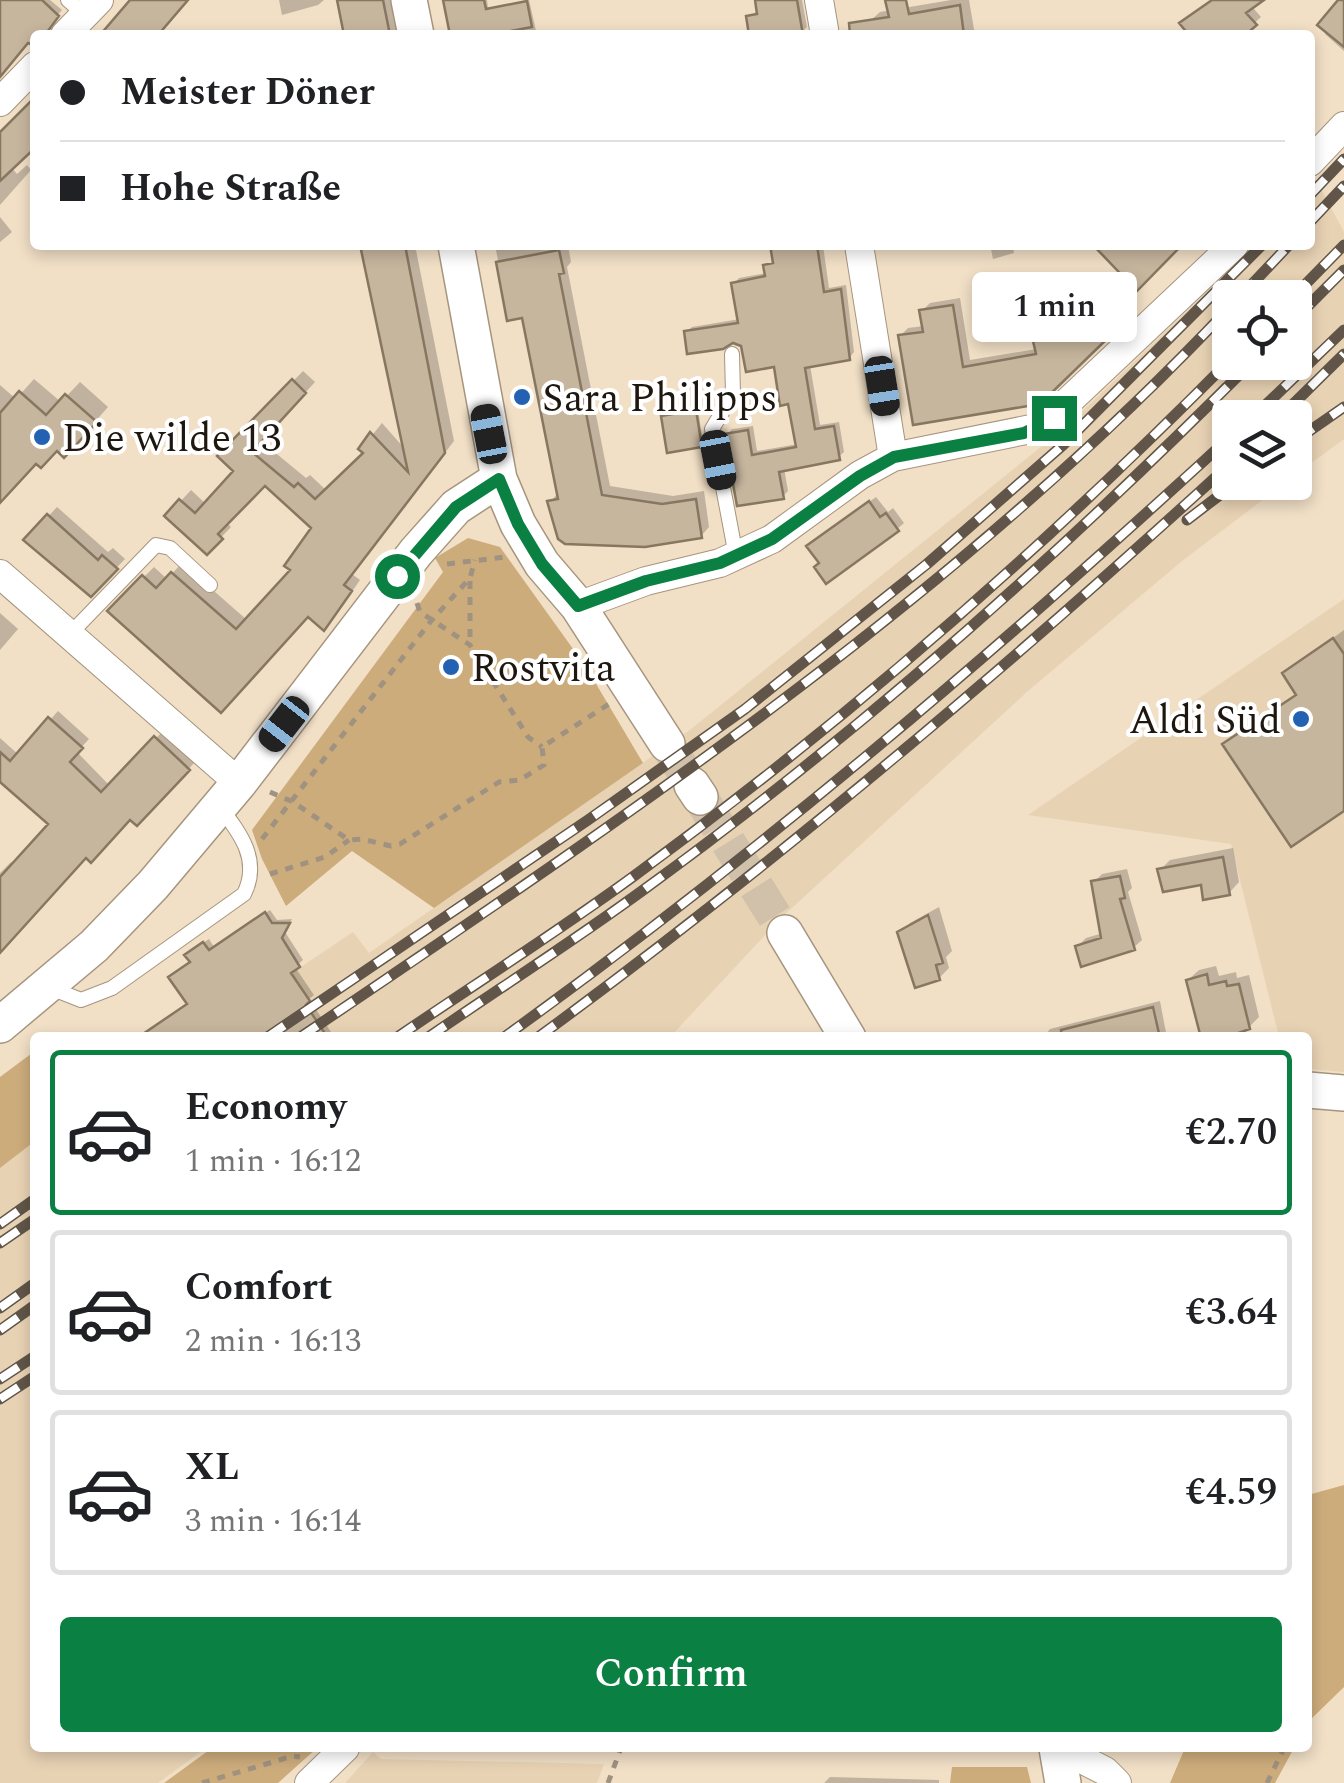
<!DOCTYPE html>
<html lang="en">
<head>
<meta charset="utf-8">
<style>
	body { margin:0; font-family:Spectral,serif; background:#f2f2f2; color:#202124; height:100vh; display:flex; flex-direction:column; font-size:38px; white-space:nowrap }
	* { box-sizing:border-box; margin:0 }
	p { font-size:32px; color:#757577 }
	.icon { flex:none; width:55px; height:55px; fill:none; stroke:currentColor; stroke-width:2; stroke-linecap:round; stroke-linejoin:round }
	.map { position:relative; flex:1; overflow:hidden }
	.sheet { position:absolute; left:30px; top:1032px; width:1282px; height:720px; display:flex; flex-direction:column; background:#fff; border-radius:10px; box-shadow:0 5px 15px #0003 }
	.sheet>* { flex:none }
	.top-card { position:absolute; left:30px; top:30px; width:1285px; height:220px; border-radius:10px; box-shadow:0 5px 15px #0003; display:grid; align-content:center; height:220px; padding:0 30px; background:#fff }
	.fabs { position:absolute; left:1212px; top:280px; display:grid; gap:20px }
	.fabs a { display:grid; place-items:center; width:100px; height:100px; border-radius:10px; background:#fff; box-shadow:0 5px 15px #0003; font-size:50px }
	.end { position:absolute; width:45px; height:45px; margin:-22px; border:12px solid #0b8043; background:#fff; box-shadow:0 0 0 5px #fff }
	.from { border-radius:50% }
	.bubble { position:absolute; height:70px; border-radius:10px; background:#fff; box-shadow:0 5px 15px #0003; font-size:32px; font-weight:600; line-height:70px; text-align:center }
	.car { position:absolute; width:30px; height:60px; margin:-30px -15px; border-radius:12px; box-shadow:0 0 8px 2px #0007; background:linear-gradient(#222 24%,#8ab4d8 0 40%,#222 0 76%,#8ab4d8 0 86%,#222 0) }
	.top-card b { display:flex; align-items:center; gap:35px; height:95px; font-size:38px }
	.top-card b+b { border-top:2px solid #e0e0e0 }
	.top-card i { width:25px; height:25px; background:#202124 }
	ul { padding:18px 0 0; list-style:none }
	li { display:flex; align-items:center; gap:30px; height:165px; margin:0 20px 15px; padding:0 10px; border:5px solid #e0e0e0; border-radius:10px }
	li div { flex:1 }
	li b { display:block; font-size:38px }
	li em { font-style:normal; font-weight:600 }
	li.selected { border-color:#0b8043 }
	li>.icon { width:90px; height:90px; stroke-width:1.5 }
	.button { display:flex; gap:20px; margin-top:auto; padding:20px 30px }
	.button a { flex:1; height:115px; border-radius:10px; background:#0b8043; color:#fff; font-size:40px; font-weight:600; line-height:115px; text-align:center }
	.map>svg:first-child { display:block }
	.built { fill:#e8d2b4; fill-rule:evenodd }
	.green { fill:#cdac7c }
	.shadow { fill:#0003 }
	.building { fill:#c7b69e; stroke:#877761; stroke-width:2.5 }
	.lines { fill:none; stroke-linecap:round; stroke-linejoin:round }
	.tertiary-tunnel { stroke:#d1c1ab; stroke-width:35; stroke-dasharray:35 18; stroke-linecap:butt }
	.service-casing { stroke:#a6957e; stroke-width:16 }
	.minor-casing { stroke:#a6957e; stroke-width:30 }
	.tertiary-casing { stroke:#a6957e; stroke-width:38 }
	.path { stroke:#a09280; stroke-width:5; stroke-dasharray:8 8; stroke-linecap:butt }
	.service { stroke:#fff; stroke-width:14 }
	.minor { stroke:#fff; stroke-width:28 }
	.tertiary { stroke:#fff; stroke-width:35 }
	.rail-casing { stroke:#605548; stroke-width:11 }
	.rail { stroke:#fff; stroke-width:8; stroke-dasharray:22; stroke-linecap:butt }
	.route { stroke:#0b8043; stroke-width:12 }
	.poi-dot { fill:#2361b3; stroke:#fff; stroke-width:4 }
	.labels { text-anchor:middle; stroke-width:8; stroke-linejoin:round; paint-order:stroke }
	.poi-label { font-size:40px; fill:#1e170f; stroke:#fff; text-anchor:start }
</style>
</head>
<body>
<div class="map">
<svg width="1344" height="1783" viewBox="0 0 1344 1783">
	<rect width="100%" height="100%" fill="#f1dfc6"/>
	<path class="built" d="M1314 176 1344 232V439L1295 475V418H1230V482L1285 483 1182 561 1028 691 781 918 670 1037 195 1038 353 932 369 953 690 730 1067 426 1208 291 1251 245H1310V180ZM1230 298H1295V362H1230Z
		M1344 599V1072L1308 1069V1038L1279 1037 1231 844 1028 815Z
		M35 1051V1748H206L158 1783H0V1077Z
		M373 1752 381 1759 604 1764 597 1783H345Z"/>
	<path class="green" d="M468 538 500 547 586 667 643 763 434 908 352 851 286 906 262 859 252 830 443 572 435 558Z
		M35 1051V1141L0 1168V1077Z
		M1344 1485V1687L1308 1722V1495Z
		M212 1748H317L278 1783H164Z
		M1185 1748H1294L1275 1783H1170Z
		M952 1767H1027L1031 1783H950Z"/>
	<path class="shadow" d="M6 0H50L62 10 41 35H35V42L29 40 0 74V6Z
		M279 0H324L318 5 282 15Z
		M344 0H395L402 35H347Z
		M446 0H487L488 8 529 0 537 35H452Z
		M757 0H802L807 27 801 33 787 35H752L749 17 759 10Z
		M951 0H969L975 35H872L870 21 880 12Z
		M1212 0H1246L1261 17 1241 35H1192L1188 17Z
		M1341 0H1344V51L1325 34Z
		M35 100V145L11 167 17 174 27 165 31 170 0 205V135Z
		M0 217 12 232 0 242Z
		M362 245H415L454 441 352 574 360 580 334 618 324 628 309 614 231 700 110 611 154 567 167 579 182 563 247 620 293 569 314 527 265 483 226 522 231 527 207 552 167 516 191 490 206 504 237 471 220 456 303 371 315 382 261 441 306 478 310 475 327 491 366 453 361 449 382 423 405 449Z
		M495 245H568L571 262 567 267 610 486 673 496 704 491 709 527 701 536 550 502 559 492 524 315 509 318Z
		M773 245H823L829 288 846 285 854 352 849 358 810 365 820 425 839 422 844 452 838 457 784 468 788 491 782 497 727 435 732 429 753 426 757 451 798 444 790 401 776 364 744 344 686 332 692 327 740 319 734 284 739 278 767 273 766 266 775 260Z
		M990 245H1013L1014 253 993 259Z
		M960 298 970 360 1037 349 1044 334 1087 303 1114 328 1039 401 915 422 900 336 908 328 924 326 922 311 930 303Z
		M34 379 61 402 80 382 108 407 78 441 37 461 0 500V385L16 399Z
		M698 409 703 442 701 445 664 417Z
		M876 497 888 512 893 508 904 523 897 529 821 562 816 540Z
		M57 507 108 552 113 548 125 559 91 594 26 540Z
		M0 613 18 629 0 650Z
		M1344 630V808L1225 744 1298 693 1285 673Z
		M58 711 89 739 77 752 110 786 164 730 196 761 137 823 131 817 87 855 0 947V873L11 862 15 864 51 824 0 778V738L19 755Z
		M1233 848 1239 882 1229 893 1160 870 1170 860Z
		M1127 869 1132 888 1128 892 1142 940 1133 948 1078 946 1086 938 1103 933 1094 882 1102 874Z
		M939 907 952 951 946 957 949 968 939 978 900 933 910 923Z
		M270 910 277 920 292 919 285 932 303 960 295 967 314 995 309 999 335 1038H198L189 1003 192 950 209 939 214 947Z
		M1216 966 1219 976 1236 972 1237 978 1249 975 1259 1017 1249 1027 1188 980 1199 970Z
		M1160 1001 1167 1038H1043L1050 1029Z
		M830 1777 939 1780V1783H824Z"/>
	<path class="building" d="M0 0H42L59 16 45 35H35V46L28 43 0 77Z
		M130 0H188L158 35H100Z
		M337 0H383L390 35H344Z
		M443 0H484L486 9 527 1 532 27 490 35H450Z
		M755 0H797L803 35H749L746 16 757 14Z
		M885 0H906L909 14 960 5 964 35H850L849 23 889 17Z
		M1212 0H1264L1246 13 1257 25 1245 35H1189L1179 23Z
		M1338 0H1344V47L1317 25Z
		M35 97V148L0 181V132Z
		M360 245H405L445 453 344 585 352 591 324 631 308 617 221 713 107 611 142 575 156 588 171 572 236 629 290 570 284 566 311 528 265 486 218 534 223 539 207 555 164 516 179 499 195 513 233 471 217 456 292 379 306 393 252 452 294 487 298 483 315 499 363 453 358 449 370 432 408 472Z
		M770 245H817L824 292 841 289 850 360 805 368 815 429 834 426 840 460 779 472 784 499 737 506 724 434 748 430 752 455 796 447 788 404 780 406 774 367 746 372 741 346 733 343 723 349 687 354 684 331 738 323 731 283 765 276 763 265 773 263Z
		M1093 245H1182L1137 291Z
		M559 250 564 273 559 274 602 495 662 504 696 499 702 538 645 547 565 544 558 539 547 501 558 499 522 318 507 321 496 262Z
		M953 305 963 367 1036 354 1033 341 1078 309 1109 337 1040 404 913 425 898 335 923 332 919 310Z
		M19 391 46 415 65 394 97 422 64 458 57 451 41 468 36 464 0 503V413Z
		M696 410 702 447 667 453 661 416Z
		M869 501 880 517 886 513 899 531 826 584 814 567 819 563 806 546Z
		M47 514 98 560 102 555 118 569 91 597 23 540Z
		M1333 638 1344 654V811L1291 847 1222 744 1296 695 1282 673Z
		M48 717 83 748 70 762 101 792 154 736 190 770 137 826 130 820 91 863 86 858 0 953V877L48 824 0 782V752L10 761Z
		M1223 857 1230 895 1203 900 1201 885 1163 892 1157 869Z
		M1120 876 1125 898 1120 899 1135 950 1081 967 1075 946 1101 938 1091 881Z
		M265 912 272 923H290L282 938 300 967 291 973 310 1001 306 1005 328 1038H137L187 1004 168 977 190 962 184 955 203 942 209 950Z
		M928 915 943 963 936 965 940 980 915 988 897 932Z
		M1207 974 1209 985 1226 981 1227 986 1239 984 1250 1029 1224 1038H1201L1186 980Z
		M1153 1007 1160 1038H1062L1061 1030Z"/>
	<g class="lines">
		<path class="tertiary-tunnel" d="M667 744 692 785
			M700 797 785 933"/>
		<defs>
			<path id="service" d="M68 0 85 15
				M732 354 733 394 712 429 736 556
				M69 635 156 545 170 548 210 585
				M48 987 81 1000 112 988 244 894C261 860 240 833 220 807"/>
			<path id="minor" d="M819 0 825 35
				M65 35 99 0
				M0 102 35 66
				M1310 162 1344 126
				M859 245 893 457
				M0 574 239 783
				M578 606 646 581 720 563 772 539 860 475 893 457 1041 427 1234 245
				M1060 1748 1105 1771 1117 1783
				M309 1783 345 1748"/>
			<path id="tertiary" d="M409 0 416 35
				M456 245 499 479 518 524 542 564 578 606 667 744
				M692 785 700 797
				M785 933 848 1038
				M0 1025 94 946 153 885 239 783 416 552 456 507 499 479
				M1308 1090 1344 1093
				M1057 1748 1063 1783"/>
		</defs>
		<use href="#service" class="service-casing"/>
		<use href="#minor" class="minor-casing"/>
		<use href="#tertiary" class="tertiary-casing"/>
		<path class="path" d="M447 564 505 557
			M470 581V645
			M417 603 420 612 470 645 528 737 542 747
			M270 792 293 802 349 840 362 839 391 846 400 844 499 782 520 780 544 765 542 747 609 704
			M262 839 431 621 470 578 475 560
			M270 874 325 857 349 840
			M202 1783 293 1756 300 1757
			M608 1783 621 1748
			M1267 1783 1284 1748"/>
		<use href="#service" class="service"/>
		<use href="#minor" class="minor"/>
		<use href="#tertiary" class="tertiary"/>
		<defs>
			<path id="rail" d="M1310 195 1344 159
				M1310 222 1344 186
				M1239 298 1289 245
				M1292 298 1344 245
				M1295 319 1344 270
				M1252 418 1344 330
				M1279 418 1344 354
				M1295 441 1344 407
				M1187 520 1237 482
				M266 1038 588 820 745 709 927 564 1063 445 1262 245
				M299 1038C626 817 958 596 1230 307
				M396 1038C475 984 557 932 634 876 846 721 1046 546 1230 360
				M427 1038C500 988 575 940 646 888 862 731 1063 552 1252 362
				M503 1038C759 854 998 650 1230 437
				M537 1038C779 861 1009 666 1230 464
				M0 1224 35 1199
				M0 1243 35 1219
				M0 1308 35 1283
				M0 1330 35 1305
				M0 1379 35 1356
				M0 1399 35 1376"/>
		</defs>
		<use href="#rail" class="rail-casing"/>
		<use href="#rail" class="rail"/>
	</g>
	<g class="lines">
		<path class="route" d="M397 576 456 507 499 479 518 524 542 564 578 606 646 581 720 563 772 539 860 476 894 457 1024 433 1054 418"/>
	</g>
	<g class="poi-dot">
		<circle cx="522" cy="397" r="10"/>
		<circle cx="42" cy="437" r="10"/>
		<circle cx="451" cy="667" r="10"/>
		<circle cx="1301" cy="719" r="10"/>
	</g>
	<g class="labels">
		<g class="poi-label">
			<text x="542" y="411">Sara Philipps</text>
			<text x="62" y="451">Die wilde 13</text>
			<text x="471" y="681">Rostvita</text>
			<text x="1281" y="733" text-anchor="end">Aldi Süd</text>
		</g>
	</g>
</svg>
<div class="fabs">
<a><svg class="icon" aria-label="locate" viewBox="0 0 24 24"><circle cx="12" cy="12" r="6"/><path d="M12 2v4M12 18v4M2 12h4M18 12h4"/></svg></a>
<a><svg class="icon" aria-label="layers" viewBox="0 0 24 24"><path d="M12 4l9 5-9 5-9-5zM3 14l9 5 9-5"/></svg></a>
</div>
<i class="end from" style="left:397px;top:576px"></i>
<i class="end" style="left:1054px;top:418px"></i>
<div class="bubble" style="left:972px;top:272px;width:165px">1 min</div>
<i class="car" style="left:882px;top:386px;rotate:171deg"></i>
<i class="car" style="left:489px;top:434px;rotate:349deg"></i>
<i class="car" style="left:718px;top:460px;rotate:169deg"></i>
<i class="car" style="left:284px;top:724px;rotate:218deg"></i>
<div class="top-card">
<b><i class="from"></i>Meister Döner</b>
<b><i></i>Hohe Straße</b>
</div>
<section class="sheet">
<ul>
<li class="selected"><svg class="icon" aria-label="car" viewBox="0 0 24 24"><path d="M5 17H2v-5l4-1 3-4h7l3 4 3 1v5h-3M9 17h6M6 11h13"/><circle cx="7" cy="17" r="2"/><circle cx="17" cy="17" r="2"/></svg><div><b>Economy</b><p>1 min · 16:12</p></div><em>€2.70</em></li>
<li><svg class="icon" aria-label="car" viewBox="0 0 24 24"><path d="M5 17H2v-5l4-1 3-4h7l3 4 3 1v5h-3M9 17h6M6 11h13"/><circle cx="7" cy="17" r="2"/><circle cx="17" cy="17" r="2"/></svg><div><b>Comfort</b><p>2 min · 16:13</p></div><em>€3.64</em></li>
<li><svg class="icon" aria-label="car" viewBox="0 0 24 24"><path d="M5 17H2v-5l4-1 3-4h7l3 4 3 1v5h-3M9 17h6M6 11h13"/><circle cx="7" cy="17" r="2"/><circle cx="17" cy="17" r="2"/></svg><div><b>XL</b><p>3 min · 16:14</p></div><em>€4.59</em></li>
</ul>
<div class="button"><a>Confirm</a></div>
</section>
</div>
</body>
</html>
